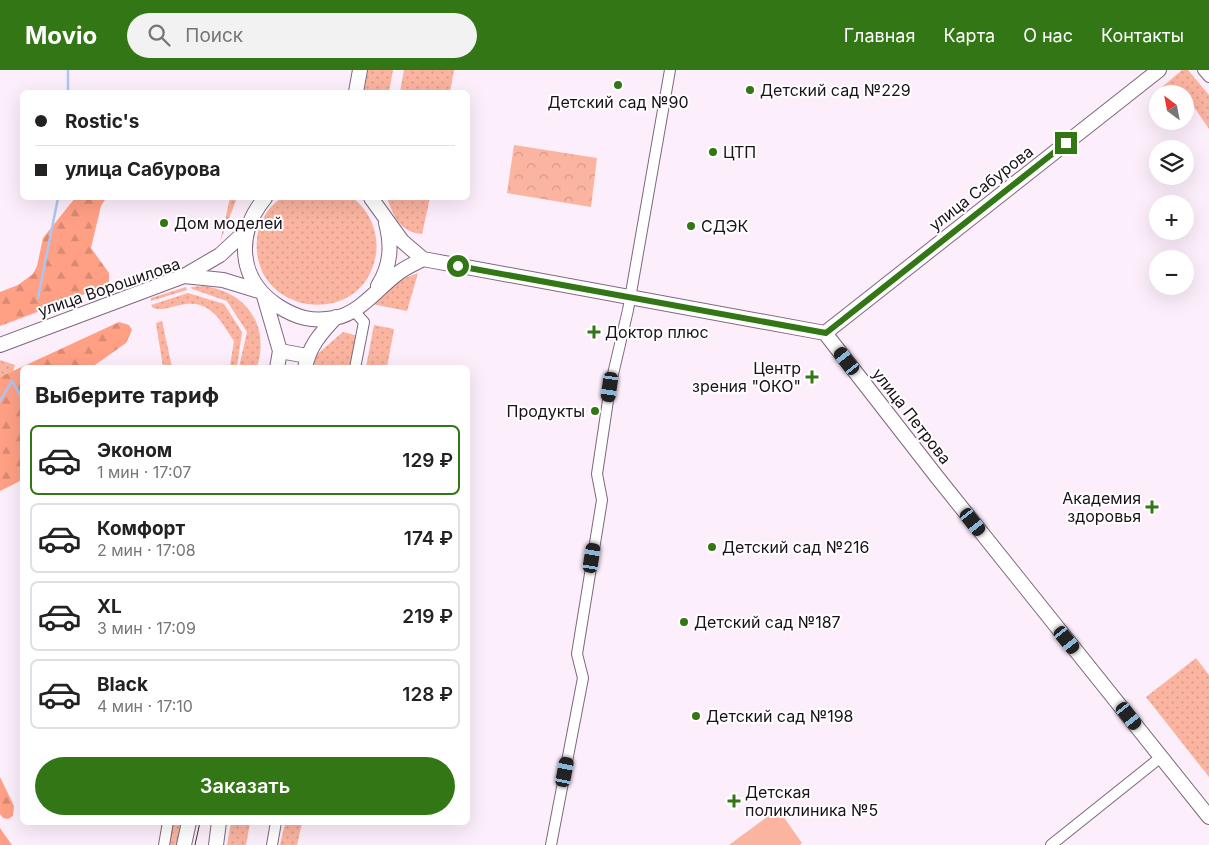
<!DOCTYPE html>
<html lang="ru">
<head>
<meta charset="utf-8">
<style>
	body { margin:0; font-family:Inter,sans-serif; background:#f2f2f2; color:#222; height:100vh; display:flex; flex-direction:column; font-size:19px; white-space:nowrap }
	* { box-sizing:border-box; margin:0 }
	p { font-size:16px; color:#767676 }
	.icon { flex:none; width:28px; height:28px; fill:none; stroke:currentColor; stroke-width:2; stroke-linecap:round; stroke-linejoin:round }
	.map { position:relative; flex:1; overflow:hidden }
	.side { position:absolute; left:20px; top:295px; width:450px; height:460px; display:flex; flex-direction:column; background:#fff; border-radius:8px; box-shadow:0 5px 20px #0002 }
	.side>* { flex:none }
	.guide { position:absolute; left:20px; top:20px; width:450px; height:110px; border-radius:8px; box-shadow:0 5px 20px #0002; display:grid; align-content:center; height:110px; padding:0 15px; background:#fff }
	.needle { width:32px; rotate:328deg }
	.tools { position:absolute; left:1149px; top:15px; display:grid; gap:10px }
	.tools a { display:grid; place-items:center; width:45px; height:45px; border-radius:50%; background:#fff; box-shadow:0 5px 20px #0002; font-size:25px }
	.end { position:absolute; width:22px; height:22px; margin:-11px; border:6px solid #327615; background:#fff; box-shadow:0 0 0 2px #fff }
	.from { border-radius:50% }
	.car { position:absolute; width:15px; height:30px; margin:-15px -8px; border-radius:6px; box-shadow:0 0 4px 1px #0007; background:linear-gradient(#222 24%,#8ab4d8 0 40%,#222 0 76%,#8ab4d8 0 86%,#222 0) }
	.guide b { display:flex; align-items:center; gap:18px; height:48px; font-size:19px }
	.guide b+b { border-top:1px solid #e0e0e0 }
	.guide i { width:12px; height:12px; background:#222 }
	ul { padding:0; list-style:none }
	li { display:flex; align-items:center; gap:15px; height:70px; margin:0 10px 8px; padding:0 5px; border:2px solid #e0e0e0; border-radius:8px }
	li div { flex:1 }
	li b { display:block; font-size:19px }
	li em { font-style:normal; font-weight:600 }
	li.on { border-color:#327615 }
	li>.icon { width:45px; height:45px; stroke-width:1.5 }
	h2 { padding:0 15px; font-size:22px; line-height:60px }
	.primary-button { display:flex; gap:10px; margin-top:auto; padding:10px 15px }
	.primary-button a { flex:1; height:58px; border-radius:30px; background:#327615; color:#fff; font-size:20px; font-weight:600; line-height:58px; text-align:center }
	header { display:flex; align-items:center; gap:30px; box-sizing:border-box; height:70px; padding:0 25px; background:#327615; color:#fff }
	header strong { font-size:24px }
	nav { display:flex; gap:28px; margin-inline-start:auto; font-size:18px }
	.search { width:350px; height:45px; background:#f2f2f2; display:flex; align-items:center; gap:12px; box-sizing:border-box; padding:0 18px; border-radius:28px; color:#767676; font-size:19px }
	.map>svg:first-child { display:block }
	.grass { fill:url(#grass-dots) }
	.forest { fill:url(#forest-firs) }
	.park { fill:url(#park-crowns) }
	.pitch { fill:#fab4a0 }
	.lines { fill:none; stroke-linecap:round; stroke-linejoin:round }
	.stream { stroke:#abc6f5; stroke-width:2.5 }
	.street-casing { stroke:#7e687d; stroke-width:12 }
	.secondary-casing { stroke:#7e687d; stroke-width:16 }
	.street { stroke:#fff; stroke-width:10 }
	.secondary { stroke:#fff; stroke-width:14 }
	.tram { stroke:#3b313a; stroke-width:1 }
	.route { stroke:#327615; stroke-width:6 }
	.poi-dot { fill:#327615; stroke:#fff; stroke-width:2 }
	.labels { text-anchor:middle; stroke-width:4; stroke-linejoin:round; paint-order:stroke }
	.poi-label { font-size:16px; fill:#1a1119; stroke:#fff; text-anchor:start }
	.street-label { font-size:16px; fill:#1a1119; stroke:#fff }
</style>
</head>
<body>
<header>
<strong>Movio</strong>
<div class="search"><svg class="icon" aria-label="search" viewBox="0 0 24 24"><circle cx="10" cy="10" r="6"/><path d="M15 15l6 6"/></svg>Поиск</div>
<nav><a>Главная</a><a>Карта</a><a>О нас</a><a>Контакты</a></nav>
</header>
<div class="map">
<svg width="1209" height="775" viewBox="0 0 1209 775">
	<defs>
		<pattern id="grass-dots" width="8" height="8" patternUnits="userSpaceOnUse" patternTransform="scale(1.25)"><rect width="8" height="8" fill="#fab4a0"/><path d="M2 2h.1M6 6h.1" fill="none" stroke="#d69a89" stroke-width="1.8" stroke-linecap="round"/></pattern>
		<pattern id="forest-firs" width="22" height="20" patternUnits="userSpaceOnUse" patternTransform="scale(1.25)"><rect width="22" height="20" fill="#ffa085"/><path d="M5 1l3.5 6h-7zM16 11l3.5 6h-7z" fill="#da8972"/></pattern>
		<pattern id="park-crowns" width="20" height="18" patternUnits="userSpaceOnUse" patternTransform="scale(1.25)"><rect width="20" height="18" fill="#fab4a0"/><path d="M2 6a3 3 0 1 1 6 0M12 15a3 3 0 1 1 6 0" fill="none" stroke="#d69a89"/></pattern>
	</defs>
	<rect width="100%" height="100%" fill="#fdeefc"/>
	<path class="grass" d="M368 0H393L389 22H364Z
		M404 0H454L450 22H400Z
		M1182 0H1188L1209 25V59L1185 24H1169L1162 17Z
		M230 128H237L220 172Z
		M281 128H353C370 141 379 163 376 184 364 261 250 246 257 169 258 153 268 137 281 128Z
		M387 128H430L422 164C400 162 394 147 387 128Z
		M418 203 407 241 372 234C384 219 400 209 418 203Z
		M204 216C247 222 270 256 257 297H239L247 262 227 231 192 219 191 217Z
		M186 217 187 220 151 231V228Z
		M188 223 224 234 242 262 237 297 230 296 234 271C220 250 210 228 180 235 171 237 161 241 153 238L151 235Z
		M162 251 172 297H163L156 253Z
		M374 255 394 259 387 297H366Z
		M343 262 358 266 351 297 312 298 314 287Z
		M0 290 15 295 13 301 0 307Z
		M1196 588 1209 605V707L1146 627Z
		M173 753H183L178 775H168Z
		M231 753H250L246 775H227Z
		M285 753H302L297 775H280Z"/>
	<path class="forest" d="M75 128H106L101 136 91 178 109 203V215L0 256V222L18 215 33 204 37 196 43 168Z
		M119 252 129 255 132 260 126 273 92 297 22 298V410L0 421V307Z
		M0 707 14 736 13 746 8 749 3 748 0 744Z
		M0 758 12 775H0Z"/>
	<path class="park" d="M514 75 597 88 591 137 507 123Z"/>
	<path class="pitch" d="M778 739 802 773 800 775H729Z"/>
	<g class="lines">
		<path class="stream" d="M68 22V0
			M38 228 58 128
			M0 331 12 311 22 328"/>
		<defs>
			<path id="street" d="M1203 0 1209 7
				M354 241 364 252 355 298
				M164 775 168 752
				M272 775 276 752
				M551 775 583 608 577 584 602 430 597 404 610 317 628 240 670 0
				M1051 775 1161 687"/>
			<path id="secondary" d="M356 22 360 0
				M265 128C236 163 237 209 278 236 297 248 312 252 335 248 360 243 377 219 397 204 404 198 414 194 423 189
				M371 128 402 171 423 189
				M423 189 825 263 937 407 1209 747
				M184 206 220 185 247 160
				M378 216C391 195 392 176 386 153
				M264 226 280 281 277 298
				M825 263 1159 0
				M0 275 184 206 223 210 259 221
				M280 281 307 286
				M305 298C309 276 321 263 336 247
				M184 775 189 752
				M216 775 219 752"/>
		</defs>
		<use href="#street" class="street-casing"/>
		<use href="#secondary" class="secondary-casing"/>
		<use href="#street" class="street"/>
		<use href="#secondary" class="secondary"/>
		<path class="tram" d="M195 775 200 752"/>
	</g>
	<g class="lines">
		<path class="route" d="M458 196 826 263 1066 73"/>
	</g>
	<g class="poi-dot">
		<circle cx="618" cy="15" r="5"/>
		<circle cx="750" cy="20" r="5"/>
		<circle cx="713" cy="82" r="5"/>
		<circle cx="164" cy="153" r="5"/>
		<circle cx="691" cy="156" r="5"/>
		<path d="M591.5 254.5h5v5h5v5h-5v5h-5v-5h-5v-5h5z"/>
		<path d="M809.5 299.5h5v5h5v5h-5v5h-5v-5h-5v-5h5z"/>
		<circle cx="595" cy="341" r="5"/>
		<path d="M1149.5 429.5h5v5h5v5h-5v5h-5v-5h-5v-5h5z"/>
		<circle cx="712" cy="477" r="5"/>
		<circle cx="684" cy="552" r="5"/>
		<circle cx="696" cy="646" r="5"/>
		<path d="M731.5 723.5h5v5h5v5h-5v5h-5v-5h-5v-5h5z"/>
	</g>
	<g class="labels">
		<g class="poi-label">
			<text x="760" y="26">Детский сад №229</text>
			<text x="618" y="38" text-anchor="middle">Детский сад №90</text>
			<text x="723" y="88">ЦТП</text>
			<text x="174" y="159">Дом моделей</text>
			<text x="701" y="162">СДЭК</text>
			<text x="605" y="268">Доктор плюс</text>
			<text x="801" y="304" text-anchor="end">Центр<tspan x="801" dy="18">зрения "ОКО"</tspan></text>
			<text x="585" y="347" text-anchor="end">Продукты</text>
			<text x="1141" y="434" text-anchor="end">Академия<tspan x="1141" dy="18">здоровья</tspan></text>
			<text x="722" y="483">Детский сад №216</text>
			<text x="694" y="558">Детский сад №187</text>
			<text x="706" y="652">Детский сад №198</text>
			<text x="745" y="728">Детская<tspan x="745" dy="18">поликлиника №5</tspan></text>
		</g>
		<g class="street-label">
			<text transform="translate(981 118) rotate(-38)" y="6">улица Сабурова</text>
			<text transform="translate(109 217) rotate(-19)" y="6">улица Ворошилова</text>
			<text transform="translate(912 346) rotate(52)" y="6">улица Петрова</text>
		</g>
	</g>
</svg>
<div class="tools">
<a><svg class="needle" viewBox="-14 -14 28 28"><path d="M0-13l5 13h-10z" fill="#e53935"/><path d="M0 13l5-13h-10z" fill="#767676"/></svg></a>
<a><svg class="icon" aria-label="layers" viewBox="0 0 24 24"><path d="M12 4l9 5-9 5-9-5zM3 14l9 5 9-5"/></svg></a>
<a>+</a>
<a>−</a>
</div>
<i class="end from" style="left:458px;top:196px"></i>
<i class="end" style="left:1066px;top:73px"></i>
<i class="car" style="left:847px;top:291px;rotate:322deg"></i>
<i class="car" style="left:610px;top:317px;rotate:188deg"></i>
<i class="car" style="left:973px;top:452px;rotate:142deg"></i>
<i class="car" style="left:592px;top:488px;rotate:9deg"></i>
<i class="car" style="left:1067px;top:570px;rotate:141deg"></i>
<i class="car" style="left:1129px;top:646px;rotate:142deg"></i>
<i class="car" style="left:565px;top:702px;rotate:11deg"></i>
<div class="guide">
<b><i class="from"></i>Rostic's</b>
<b><i></i>улица Сабурова</b>
</div>
<section class="side">
<h2>Выберите тариф</h2>
<ul>
<li class="on"><svg class="icon" aria-label="car" viewBox="0 0 24 24"><path d="M5 17H2v-5l4-1 3-4h7l3 4 3 1v5h-3M9 17h6M6 11h13"/><circle cx="7" cy="17" r="2"/><circle cx="17" cy="17" r="2"/></svg><div><b>Эконом</b><p>1 мин · 17:07</p></div><em>129 ₽</em></li>
<li><svg class="icon" aria-label="car" viewBox="0 0 24 24"><path d="M5 17H2v-5l4-1 3-4h7l3 4 3 1v5h-3M9 17h6M6 11h13"/><circle cx="7" cy="17" r="2"/><circle cx="17" cy="17" r="2"/></svg><div><b>Комфорт</b><p>2 мин · 17:08</p></div><em>174 ₽</em></li>
<li><svg class="icon" aria-label="car" viewBox="0 0 24 24"><path d="M5 17H2v-5l4-1 3-4h7l3 4 3 1v5h-3M9 17h6M6 11h13"/><circle cx="7" cy="17" r="2"/><circle cx="17" cy="17" r="2"/></svg><div><b>XL</b><p>3 мин · 17:09</p></div><em>219 ₽</em></li>
<li><svg class="icon" aria-label="car" viewBox="0 0 24 24"><path d="M5 17H2v-5l4-1 3-4h7l3 4 3 1v5h-3M9 17h6M6 11h13"/><circle cx="7" cy="17" r="2"/><circle cx="17" cy="17" r="2"/></svg><div><b>Black</b><p>4 мин · 17:10</p></div><em>128 ₽</em></li>
</ul>
<div class="primary-button"><a>Заказать</a></div>
</section>
</div>
</body>
</html>
